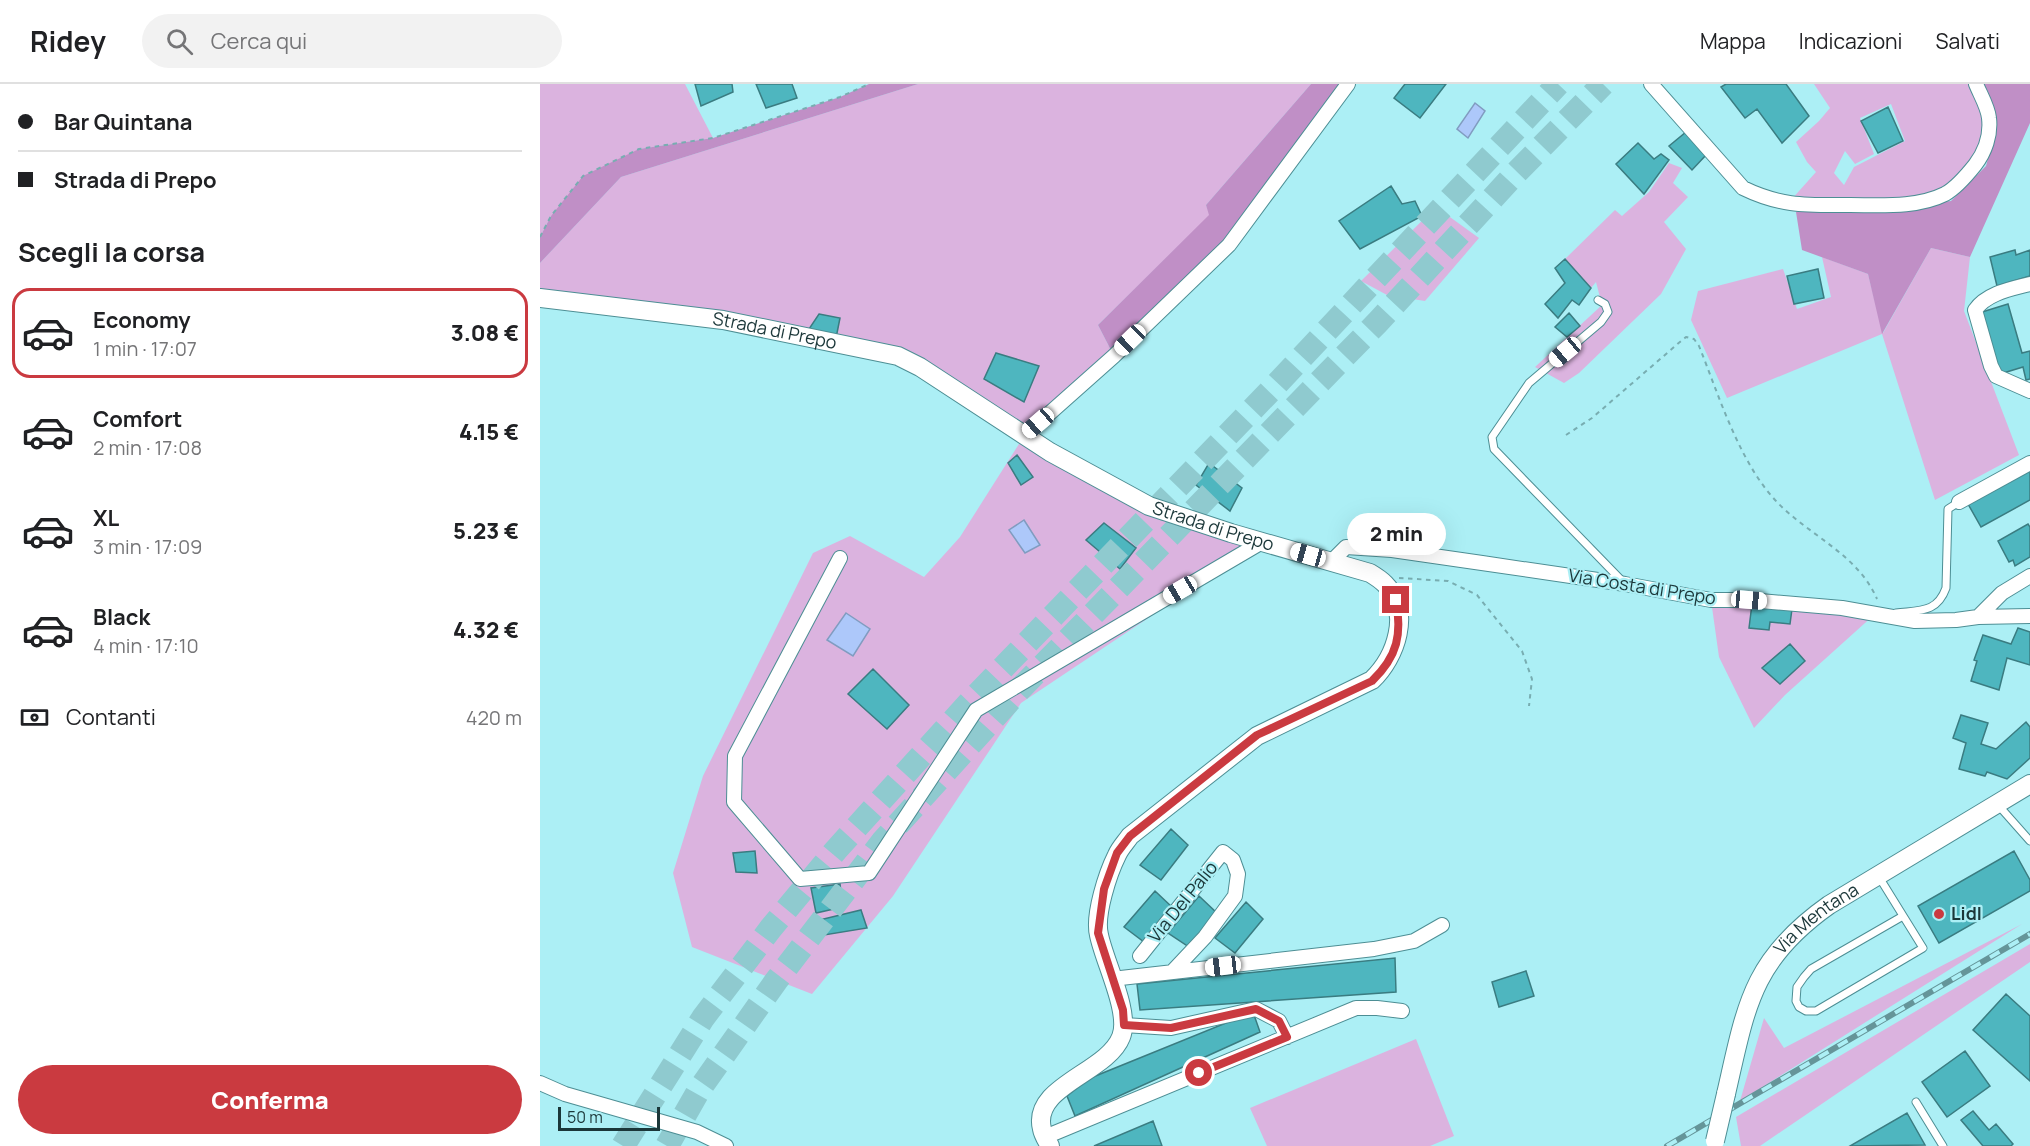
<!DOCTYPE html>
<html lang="it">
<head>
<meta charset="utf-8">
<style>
	body { margin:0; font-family:Manrope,sans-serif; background:#f2f2f2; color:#202124; height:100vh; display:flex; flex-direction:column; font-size:22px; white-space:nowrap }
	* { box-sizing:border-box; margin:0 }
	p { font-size:20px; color:#757577 }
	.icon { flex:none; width:33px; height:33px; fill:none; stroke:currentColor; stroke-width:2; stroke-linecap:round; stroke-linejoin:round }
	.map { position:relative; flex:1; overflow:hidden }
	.drawer { display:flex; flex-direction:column; background:#fff; width:540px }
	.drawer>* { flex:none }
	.hud { display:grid; align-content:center; height:132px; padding:0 18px; background:#fff }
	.scale { position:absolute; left:18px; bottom:15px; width:102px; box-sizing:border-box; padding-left:6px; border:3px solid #1b3739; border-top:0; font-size:16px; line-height:21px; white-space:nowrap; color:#1b3739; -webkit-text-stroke:4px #aceff5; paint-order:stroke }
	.end { position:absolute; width:27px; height:27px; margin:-14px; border:8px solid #ca3a40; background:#fff; box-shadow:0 0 0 3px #fff }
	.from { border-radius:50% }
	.bubble { position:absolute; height:42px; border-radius:21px; background:#fff; box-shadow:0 6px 24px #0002; font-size:20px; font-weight:800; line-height:42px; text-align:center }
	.car { position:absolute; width:18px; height:36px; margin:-18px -9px; border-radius:8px; box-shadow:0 0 4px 2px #0007; background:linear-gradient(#fff 24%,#345 0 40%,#fff 0 76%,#345 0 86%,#fff 0) }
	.hud b { display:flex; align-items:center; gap:21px; height:57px; font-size:22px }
	.hud b+b { border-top:2px solid #e0e0e0 }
	.hud i { width:15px; height:15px; background:#202124 }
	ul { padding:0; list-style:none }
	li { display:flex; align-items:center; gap:18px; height:90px; margin:0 12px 9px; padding:0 6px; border:3px solid transparent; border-radius:18px }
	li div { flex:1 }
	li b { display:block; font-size:22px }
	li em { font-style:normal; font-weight:800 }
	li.on { border-color:#ca3a40 }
	li>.icon { width:54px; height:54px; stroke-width:1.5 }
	h2 { padding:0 18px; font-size:27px; line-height:72px }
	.pay { display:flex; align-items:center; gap:15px; height:66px; padding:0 18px; font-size:22px }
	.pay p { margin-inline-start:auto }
	.action { display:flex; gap:12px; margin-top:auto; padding:12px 18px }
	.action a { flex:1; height:69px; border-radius:36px; background:#ca3a40; color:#fff; font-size:24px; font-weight:800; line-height:69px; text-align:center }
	header { display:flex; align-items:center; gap:36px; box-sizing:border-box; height:84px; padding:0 30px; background:#fff; border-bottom:2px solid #e0e0e0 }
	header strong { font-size:28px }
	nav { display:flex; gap:33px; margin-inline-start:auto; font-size:21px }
	.search { width:420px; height:54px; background:#f2f2f2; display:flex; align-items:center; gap:15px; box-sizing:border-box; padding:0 21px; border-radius:33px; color:#757577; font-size:22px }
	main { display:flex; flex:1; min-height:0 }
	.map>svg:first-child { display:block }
	.green { fill:#dbb3df; fill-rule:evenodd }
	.forest { fill:#c08fc6 }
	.water { fill:#adc8fa; stroke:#819cc0; stroke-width:1.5 }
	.building { fill:#4eb6bf; stroke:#3a7c81; stroke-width:1.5 }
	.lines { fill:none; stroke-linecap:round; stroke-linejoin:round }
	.highway-tunnel { stroke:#8fcacf; stroke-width:24; stroke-dasharray:24 12; stroke-linecap:butt }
	.lane-casing { stroke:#4d8e94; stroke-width:9 }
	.street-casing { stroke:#4d8e94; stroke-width:16 }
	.secondary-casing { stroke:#4d8e94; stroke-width:20 }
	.path { stroke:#78adb1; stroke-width:2; stroke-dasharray:4.5 4.5; stroke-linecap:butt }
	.lane { stroke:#fff; stroke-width:7 }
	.street { stroke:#fff; stroke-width:14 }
	.secondary { stroke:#fff; stroke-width:18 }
	.rail-casing { stroke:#659599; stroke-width:6 }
	.rail { stroke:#aceff5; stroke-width:4; stroke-dasharray:11; stroke-linecap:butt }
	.secondary-bridge-casing { stroke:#4d8e94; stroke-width:20; stroke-linecap:butt }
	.secondary-bridge { stroke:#fff; stroke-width:18 }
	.route { stroke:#ca3a40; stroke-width:8 }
	.poi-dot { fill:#ca3a40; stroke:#aceff5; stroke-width:2 }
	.labels { text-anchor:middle; stroke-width:4.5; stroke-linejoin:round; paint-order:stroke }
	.street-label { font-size:18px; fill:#1b3739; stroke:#aceff5 }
	.poi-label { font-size:18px; font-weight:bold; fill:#1b3739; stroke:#aceff5; text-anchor:start }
</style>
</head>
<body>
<header>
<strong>Ridey</strong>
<div class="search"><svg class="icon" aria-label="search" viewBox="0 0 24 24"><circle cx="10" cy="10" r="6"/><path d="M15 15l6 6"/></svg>Cerca qui</div>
<nav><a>Mappa</a><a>Indicazioni</a><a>Salvati</a></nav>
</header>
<main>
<section class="drawer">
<div class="hud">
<b><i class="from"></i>Bar Quintana</b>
<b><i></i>Strada di Prepo</b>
</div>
<h2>Scegli la corsa</h2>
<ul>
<li class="on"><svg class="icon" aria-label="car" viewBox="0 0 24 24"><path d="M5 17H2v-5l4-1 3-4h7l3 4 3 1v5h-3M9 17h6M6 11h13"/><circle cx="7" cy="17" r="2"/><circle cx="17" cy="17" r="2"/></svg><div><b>Economy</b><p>1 min · 17:07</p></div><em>3.08 €</em></li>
<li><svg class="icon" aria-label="car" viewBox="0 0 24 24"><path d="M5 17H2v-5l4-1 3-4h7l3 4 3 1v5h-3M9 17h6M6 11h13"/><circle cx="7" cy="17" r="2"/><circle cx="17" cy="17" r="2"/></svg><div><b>Comfort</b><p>2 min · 17:08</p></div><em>4.15 €</em></li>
<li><svg class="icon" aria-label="car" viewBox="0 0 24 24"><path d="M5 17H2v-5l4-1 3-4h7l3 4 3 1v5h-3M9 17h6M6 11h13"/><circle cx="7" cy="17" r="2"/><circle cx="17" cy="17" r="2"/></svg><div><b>XL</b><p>3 min · 17:09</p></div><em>5.23 €</em></li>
<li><svg class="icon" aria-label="car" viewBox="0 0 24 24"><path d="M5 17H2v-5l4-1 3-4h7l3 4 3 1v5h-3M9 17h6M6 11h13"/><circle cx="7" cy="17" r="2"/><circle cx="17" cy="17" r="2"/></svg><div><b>Black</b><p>4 min · 17:10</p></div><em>4.32 €</em></li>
</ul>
<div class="pay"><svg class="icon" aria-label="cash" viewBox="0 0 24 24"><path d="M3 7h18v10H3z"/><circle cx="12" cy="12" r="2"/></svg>Contanti<p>420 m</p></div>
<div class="action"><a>Conferma</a></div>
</section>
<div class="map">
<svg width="1490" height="1062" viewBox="0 0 1490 1062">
	<rect width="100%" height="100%" fill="#aceff5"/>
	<path class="green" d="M0 0H145L173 54 99 65 11 132 0 153Z
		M378 0H771L666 121 670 131 558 241 574 272 485 352 609 422 722 458 481 619 353 812 272 910 152 863 133 789 163 692 273 469 310 452 384 493 420 453 484 352 358 272 0 214V179L81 93Z
		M1274 0H1431L1444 30 1442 72 1406 110 1376 119 1251 116 1276 88 1267 78 1256 58 1279 37 1290 24ZM1351 20 1365 57 1314 83 1304 101 1294 89 1305 67 1315 80 1334 70 1320 34Z
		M1129 79 1142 84 1133 99 1148 113 1124 138 1146 165 1121 210 1039 289 1024 299 995 283 1062 221 1056 198 1051 204 1025 175 1075 126 1082 132 1109 108Z
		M896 123 939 154 885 217 847 211 821 197Z
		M1391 164 1430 173 1424 227 1479 371 1395 416 1342 250 1187 314 1151 236 1158 207 1243 185 1257 225 1291 213 1282 173 1328 190 1343 249Z
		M1171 516 1335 530 1245 611 1214 644 1179 573Z
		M1482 840 1200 1017 1224 934 1244 964Z
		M1490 860V878L1220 1062H1201L1196 1033Z
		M876 955 914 1052 890 1062H727L710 1024Z"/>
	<path class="forest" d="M329 0H378L81 93 0 179V153L11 132 43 92 99 65 173 54 300 13Z
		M771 0H808L689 161 574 272 558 241 669 131 666 121Z
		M1435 0H1490V39L1430 173 1391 164 1342 250 1328 190 1262 166 1256 128 1348 124 1411 117 1446 82 1457 42Z"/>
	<path class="water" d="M935 19 945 27 928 54 917 45Z
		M484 436 500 461 485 469 469 446Z
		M306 529 330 545 313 572 287 556Z"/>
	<path class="building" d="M155 0H192L193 8 161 22Z
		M216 0H252L257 14 226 24Z
		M865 0H906L880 34 854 14Z
		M1186 0H1246L1269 32 1242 59 1217 25 1205 34 1181 3Z
		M1348 23 1363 57 1338 69 1321 37Z
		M1146 48 1167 70 1152 86 1129 62Z
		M1098 59 1114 75 1121 70 1129 76 1104 110 1076 80Z
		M851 102 862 120 875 117 882 132 820 165 799 137Z
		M1475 166 1476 171 1490 166V192L1457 202 1450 173Z
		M1025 175 1051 204 1039 221 1032 216 1018 234 1005 220 1025 199 1015 184Z
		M1278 185 1284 214 1254 220 1247 192Z
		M1468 220 1482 269 1490 267V295L1486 296 1483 283 1460 290 1442 228Z
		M1029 229 1040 242 1027 253 1015 243Z
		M279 230 300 234 296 254 267 248Z
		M456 269 499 282 484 318 444 295Z
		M477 371 493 393 481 401 468 379Z
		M669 379 702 404 690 427 656 401Z
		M1490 386V416L1441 443 1428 420Z
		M564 439 596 464 580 485 546 456Z
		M1488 440 1490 443V473L1475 482 1473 476 1469 478 1458 457Z
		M1212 520 1252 525 1250 540 1230 538 1229 546 1209 544Z
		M1478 544 1490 548V581L1467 574 1459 606 1431 597 1437 577 1434 576 1443 551 1471 560Z
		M1250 560 1265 577 1240 600 1222 584Z
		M333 585 369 621 347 645 308 610Z
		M1421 631 1448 639 1441 660 1456 665 1486 638 1490 643V674L1467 695 1447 688 1445 692 1419 685 1426 659 1413 654Z
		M631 745 648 761 621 796 600 781Z
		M215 767 217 789 196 788 193 769Z
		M1474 767 1490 796V807L1399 859 1378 822Z
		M300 800 303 823 276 829 271 804Z
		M615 807 632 823 604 858 584 843Z
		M659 812 677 829 649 863 628 849Z
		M706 818 723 835 695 869 675 854Z
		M321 826 327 844 272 853 271 838Z
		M855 874 856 908 600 926 597 900Z
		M986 887 994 912 959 923 952 898Z
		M1466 910 1490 932V997L1433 946Z
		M713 928 720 948 535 1032 527 1012 548 995Z
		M1425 967 1450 1002 1407 1033 1382 998Z
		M1433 1027 1449 1046 1456 1040 1473 1060 1471 1062H1443L1421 1036Z
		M1367 1029 1385 1061 1310 1062Z
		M613 1037 622 1062H554Z"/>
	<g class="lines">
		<path class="highway-tunnel" d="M83 1062 163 934 231 844 296 766 429 619 734 303 1018 0
			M127 1062 159 1006 236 897 343 757 480 605 837 239 975 90 1063 0"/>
		<defs>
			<path id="lane" d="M1058 216 1065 220 1068 228 1061 238 989 299 952 353 954 365 1083 498
				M1356 529C1380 526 1397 529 1406 504L1408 425 1419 418
				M1459 722 1490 757
				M1339 793 1383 864 1276 927H1266L1259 923 1256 917 1257 903 1264 893 1271 885 1363 832
				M1376 1018 1403 1062"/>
			<path id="street" d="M1111 0 1203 104C1242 123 1268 121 1310 121 1341 121 1377 124 1405 110 1416 104 1427 91 1435 81 1445 68 1451 51 1449 34 1448 23 1440 10 1436 0
				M1490 200C1471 205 1447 209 1435 226L1451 282 1456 292 1490 307
				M484 352 574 272 689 161 808 0
				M1419 418 1490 379
				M300 474 195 672 194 718 260 795 329 789 436 626 722 458
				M791 478 806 463 852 466 942 479 1085 500 1171 516H1209L1302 524 1375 537 1416 536 1438 533 1490 532
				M1438 533 1462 509 1490 492
				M600 872 683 768 693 776 698 790 695 812 665 853 632 888
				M572 895 834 865 874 857 902 841
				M584 941 631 944 716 925 739 937 747 953
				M0 999 25 1010 157 1048 186 1062
				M505 1053 816 924H837L862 927"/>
			<g id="secondary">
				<path id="s1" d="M0 214 183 236 358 272 380 283 510 368 609 422 691 449 830 489C835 492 841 496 845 500 872 528 856 573 832 596L717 652 590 752C586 758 580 764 577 771 568 789 554 831 559 851 564 877 591 929 581 953 567 989 491 1002 502 1045 503 1051 507 1057 510 1062"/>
				<path id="s2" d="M1186 1010C1206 923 1211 876 1289 821L1490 700"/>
			</g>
		</defs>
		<use href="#lane" class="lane-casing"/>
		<use href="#street" class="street-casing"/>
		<use href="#secondary" class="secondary-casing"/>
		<path class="path" d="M0 153 11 132 43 92 99 65 173 54 300 13 329 0
			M1026 351 1052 334 1141 257 1146 253 1154 255 1159 262C1180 314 1201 385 1243 424 1275 454 1319 473 1337 515
			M859 494 908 497 937 511 982 567 992 595 989 622"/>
		<use href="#lane" class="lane"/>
		<use href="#street" class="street"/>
		<use href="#secondary" class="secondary"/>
		<defs>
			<path id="rail" d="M1127 1062 1490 850"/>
		</defs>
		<use href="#rail" class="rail-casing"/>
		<use href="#rail" class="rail"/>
		<defs>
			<path id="secondary-bridge" d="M1175 1057 1186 1010"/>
		</defs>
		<use href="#secondary-bridge" class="secondary-bridge-casing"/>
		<use href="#secondary-bridge" class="secondary-bridge"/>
	</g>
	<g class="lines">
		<path class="route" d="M659 989 747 953 739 937 716 925 631 944 584 941 583 926 558 849 564 805 577 769 590 752 717 651 832 597C858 572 862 550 856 516"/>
	</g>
	<circle class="poi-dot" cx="1399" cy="830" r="6"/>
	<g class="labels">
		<g class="street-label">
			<text dy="6" stroke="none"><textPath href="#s1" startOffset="237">Strada di Prepo</textPath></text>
			<text dy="6" stroke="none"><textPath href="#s1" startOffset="723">Strada di Prepo</textPath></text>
			<text transform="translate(1102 503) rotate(9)" y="6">Via Costa di Prepo</text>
			<text transform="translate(643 818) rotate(-51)" y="6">Via Del Palio</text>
			<text dy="6" stroke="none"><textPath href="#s2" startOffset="204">Via Mentana</textPath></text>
		</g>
		<g class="poi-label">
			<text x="1411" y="836">Lidl</text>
		</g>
	</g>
</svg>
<div class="scale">50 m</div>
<i class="end from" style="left:659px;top:989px"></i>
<i class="end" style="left:856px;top:516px"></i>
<div class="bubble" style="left:807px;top:429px;width:99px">2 min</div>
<i class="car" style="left:590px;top:256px;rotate:226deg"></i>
<i class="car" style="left:1025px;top:268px;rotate:230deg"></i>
<i class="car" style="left:498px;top:339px;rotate:229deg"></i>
<i class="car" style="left:768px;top:471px;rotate:286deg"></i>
<i class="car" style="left:640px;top:506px;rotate:240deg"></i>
<i class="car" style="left:1209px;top:516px;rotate:95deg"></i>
<i class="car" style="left:683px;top:882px;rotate:263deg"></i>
</div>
</main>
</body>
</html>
